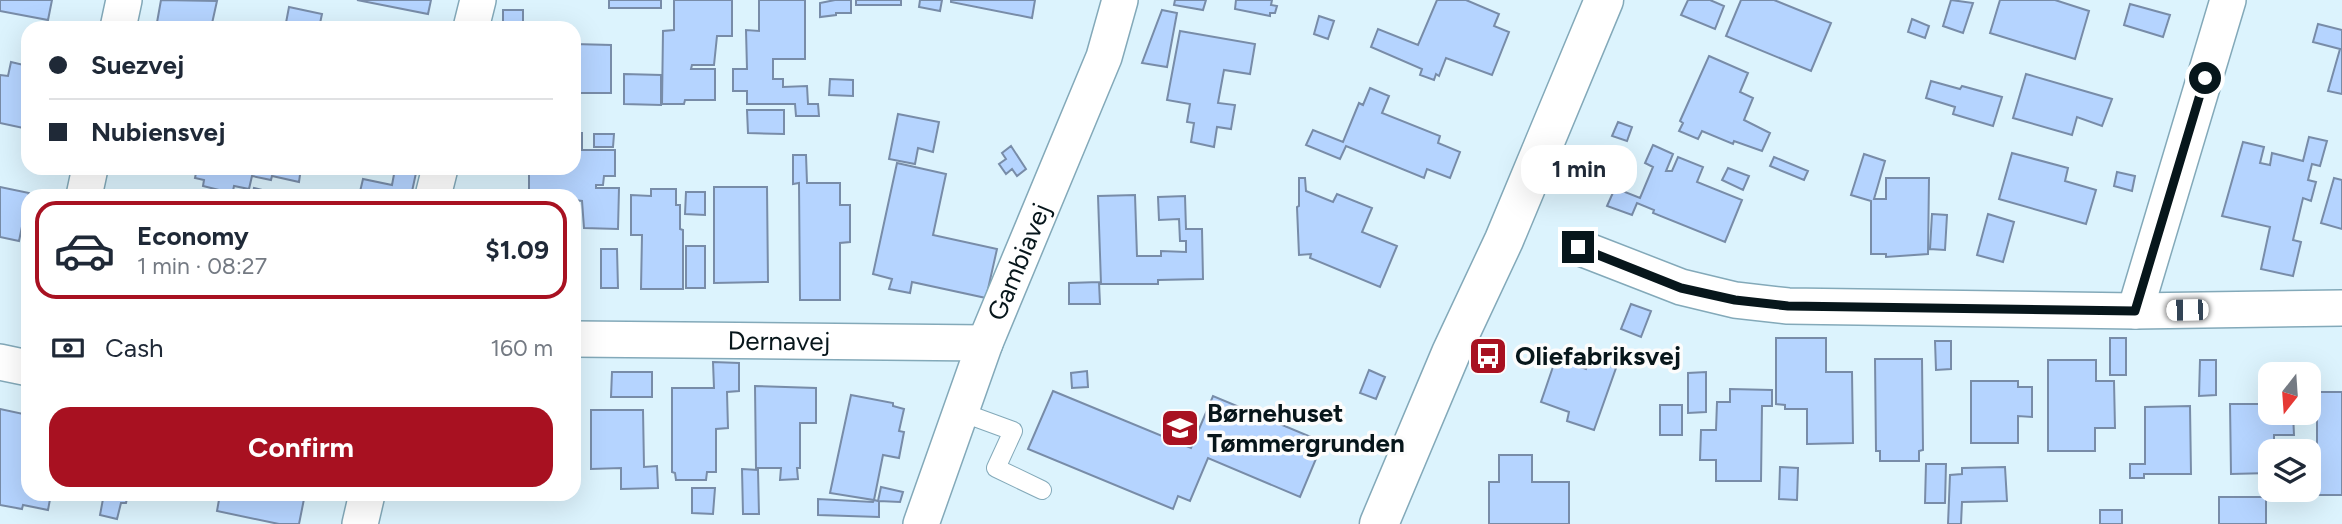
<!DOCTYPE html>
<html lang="en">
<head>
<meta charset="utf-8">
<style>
	body { margin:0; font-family:Figtree,sans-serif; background:#f6f6f7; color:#1f2937; height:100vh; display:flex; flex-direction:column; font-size:26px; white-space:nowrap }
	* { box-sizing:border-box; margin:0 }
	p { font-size:23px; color:#747a83 }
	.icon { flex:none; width:38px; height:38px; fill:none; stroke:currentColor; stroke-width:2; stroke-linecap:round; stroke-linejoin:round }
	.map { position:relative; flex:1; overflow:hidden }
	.side { position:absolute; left:21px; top:189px; width:560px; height:312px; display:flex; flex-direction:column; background:#fff; border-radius:21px; box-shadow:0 7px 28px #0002 }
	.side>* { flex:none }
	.top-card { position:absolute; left:21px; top:21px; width:560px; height:154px; border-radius:21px; box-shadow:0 7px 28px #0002; display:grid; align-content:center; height:154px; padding:0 28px; background:#fff }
	.needle { width:46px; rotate:197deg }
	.tools { position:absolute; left:2258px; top:362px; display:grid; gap:14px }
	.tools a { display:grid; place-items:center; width:63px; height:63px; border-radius:14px; background:#fff; box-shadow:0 7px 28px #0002; font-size:35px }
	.end { position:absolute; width:32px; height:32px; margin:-16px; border:9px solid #07161b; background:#fff; box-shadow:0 0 0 4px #fff }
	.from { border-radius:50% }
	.bubble { position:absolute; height:49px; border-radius:21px; background:#fff; box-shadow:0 7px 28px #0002; font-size:23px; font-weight:700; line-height:49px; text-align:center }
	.car { position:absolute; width:21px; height:42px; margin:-21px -10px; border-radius:9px; box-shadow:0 0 5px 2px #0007; background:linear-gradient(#fff 24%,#345 0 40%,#fff 0 76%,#345 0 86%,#fff 0) }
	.top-card b { display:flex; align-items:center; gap:24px; height:66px; font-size:26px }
	.top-card b+b { border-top:2px solid #e0e1e3 }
	.top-card i { width:18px; height:18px; background:#1f2937 }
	ul { padding:12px 0 0; list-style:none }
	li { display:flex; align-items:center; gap:21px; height:98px; margin:0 14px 10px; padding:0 14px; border:4px solid #e0e1e3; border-radius:21px }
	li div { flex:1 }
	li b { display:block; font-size:26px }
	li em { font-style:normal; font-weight:700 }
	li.current { border-color:#a81121 }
	li>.icon { width:63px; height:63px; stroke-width:1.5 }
	.pay { display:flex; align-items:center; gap:18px; height:77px; padding:0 28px; font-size:26px }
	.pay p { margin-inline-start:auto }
	.action { display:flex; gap:14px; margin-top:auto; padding:14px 28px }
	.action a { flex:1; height:80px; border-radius:21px; background:#a81121; color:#fff; font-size:28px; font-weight:700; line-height:80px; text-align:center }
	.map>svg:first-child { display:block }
	.building { fill:#b5d4ff; stroke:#788ca8; stroke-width:2 }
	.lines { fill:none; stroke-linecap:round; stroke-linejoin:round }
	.service-casing { stroke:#83a9b9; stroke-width:20 }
	.minor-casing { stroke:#83a9b9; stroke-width:38 }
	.tertiary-casing { stroke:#83a9b9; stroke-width:41 }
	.service { stroke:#fff; stroke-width:18 }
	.minor { stroke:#fff; stroke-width:35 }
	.tertiary { stroke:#fff; stroke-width:38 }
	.route { stroke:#07161b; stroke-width:9 }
	.labels { text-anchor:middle; stroke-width:7; stroke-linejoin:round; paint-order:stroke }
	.street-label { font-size:26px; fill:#07161b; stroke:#fcfcfc }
	.poi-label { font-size:26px; font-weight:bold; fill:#07161b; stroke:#fcfcfc; text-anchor:start }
</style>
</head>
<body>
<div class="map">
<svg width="2342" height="524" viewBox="0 0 2342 524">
	<rect width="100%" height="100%" fill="#dcf3fd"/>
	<path class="building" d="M0 0H52L48 20 0 11Z
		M161 0 217 1 211 28H156Z
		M357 0H431L428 14Z
		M609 0H661V8H609Z
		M674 0H732V36H717L714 65H692L691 69H715V100H685L684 104H662L663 31 674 30Z
		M759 0H805V59H773V79H783V87L807 86 808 104H818L819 116H796L795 104H747V91H733V69H747L746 30 759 31Z
		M835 0H851V13H836V15L820 17V3Z
		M856 0H901V5H856Z
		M920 0H942L940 11 919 7Z
		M951 0H1035L1032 18 951 2Z
		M1175 0H1206L1203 10 1174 5Z
		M1236 0H1272L1271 5 1277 6 1275 13H1270V16L1235 9Z
		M1437 0H1466L1499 14 1494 26 1509 32 1492 75 1446 58 1439 76 1436 74 1434 80 1420 75 1422 69 1371 47 1378 29 1418 45Z
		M1688 0H1710L1724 6 1715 29 1681 15Z
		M1741 0H1774L1831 23 1811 71 1726 36Z
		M1951 0 1973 3 1963 33 1943 26Z
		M2000 0H2055L2089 11 2075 59 1990 33Z
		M2130 4 2170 15 2163 37 2124 25Z
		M289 7 322 14 319 28H285Z
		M503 10H523V28H503Z
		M1162 10 1177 13 1167 67 1142 63Z
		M1319 16 1334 21 1328 39 1314 34Z
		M1912 19 1929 26 1925 38 1908 32Z
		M2318 24 2342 30V94L2328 91 2340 49 2313 42Z
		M1180 31 1255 44 1250 74 1224 70 1218 103 1235 105 1231 129 1217 127 1214 147 1191 142 1194 123 1187 122 1190 104 1167 100Z
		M574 44 611 45V93H574Z
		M1709 56 1748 73 1740 92 1753 98 1744 120 1770 133 1762 151 1734 141 1733 144 1702 131 1698 139 1679 131 1683 123 1680 121Z
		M11 62 28 66V129L0 123V75L8 76Z
		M624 74 661 75V105L624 104Z
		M2026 74 2112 99 2102 126 2077 117 2072 135 2013 118Z
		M830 79 853 80V96L829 95Z
		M1931 81 1960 89 1962 86 2002 97 1993 126 1953 114 1955 107 1926 98Z
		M1370 88 1389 96 1382 113 1440 136 1438 143 1460 152 1450 178 1427 169 1424 178 1346 146 1340 159 1306 145 1313 130 1343 142 1359 103 1363 105Z
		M747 110H784V134L748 133Z
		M898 114 939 122 933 152 918 148 915 164 889 159Z
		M1618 122 1632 127 1627 141 1612 136Z
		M574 133H582V150H615V176H604L603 185H596V188H619L618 229 584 228 582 201 574 200V196H529V168H574Z
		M594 134H614L613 147H594Z
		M2309 137 2327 141 2320 166 2312 164 2308 180 2316 182 2311 201 2303 198 2293 240 2301 242 2293 276 2261 269 2270 227 2222 216 2243 142 2264 147 2260 163 2270 165 2272 153 2303 161Z
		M1653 145 1673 154 1666 171H1672L1678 157 1703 167 1697 182 1742 200 1725 242 1653 213 1654 210 1637 203 1632 215 1607 206 1615 188 1640 198 1653 167 1645 163Z
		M1011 146 1026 169 1017 176 1012 169 1006 174 999 164 1006 159 1002 153Z
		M2012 153 2068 168 2065 181 2096 190 2086 224 1999 199Z
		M1864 154 1885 161 1874 199H1886V178H1929L1928 254 1886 257V254H1871V201L1851 195Z
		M793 155H806L807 183H840V205H850V242L840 243V300H800L799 183 793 184Z
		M1774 157 1808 171 1804 180 1770 166Z
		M897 163 946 174 933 235 997 249 986 298 912 282 910 293 889 289 892 279 873 274Z
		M197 168H227L242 173 243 168H301L299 182 272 176 271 180 252 176 249 189 234 186 232 196 218 195 219 190 203 186 204 180 195 178Z
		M1728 168 1749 176 1743 190 1722 180Z
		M395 169 416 173 411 196H359L363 179 392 185Z
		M2117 172 2135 176 2132 191 2114 186Z
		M1299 178H1305L1306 191 1333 202 1337 194 1372 208 1362 232 1397 246 1380 287 1310 258 1311 254 1299 255 1297 207 1299 206Z
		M2334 178 2342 180V229L2321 223Z
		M0 187 29 193 19 241 0 237Z
		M714 187H767L768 282 714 283Z
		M254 188 287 196H252Z
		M651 189H676V205H680V229L683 230V289H641L642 235H631V195L651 196Z
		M686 192H705V215L685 214Z
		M1135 195 1137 256H1161V251L1186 252V241H1180L1179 219 1159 220 1158 197 1185 196 1186 229H1202L1203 279 1158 280V284H1101L1098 196Z
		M1932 214 1947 215 1945 250 1930 249Z
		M1988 214 2014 222 2003 262 1977 255Z
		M686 246H705V288H686Z
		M601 249H617L618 288H601Z
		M1099 282 1100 304H1069V283Z
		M1631 304 1651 311 1641 337 1621 329Z
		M1776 338H1826V372H1852L1853 443 1807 444V409H1785V405L1776 404Z
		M2110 338H2126V375H2110Z
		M1935 341H1951V369L1936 370Z
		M1556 358 1586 369 1590 359 1616 368 1594 430 1567 421 1569 412 1541 402Z
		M1875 359H1922L1923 450 1919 451V461H1880V451H1876Z
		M2048 360H2096V381H2114L2115 428H2095V451H2048Z
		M2200 360H2216V395L2199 396Z
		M713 362 739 363V391L727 392 728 428 716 429V472H707L706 480H676L675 473 672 472V388H714Z
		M1369 370 1385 377 1376 399 1360 393Z
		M1087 371 1088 387 1072 388 1071 373Z
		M612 372H652V397H611Z
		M1706 372V412L1688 413V373Z
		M1971 381H2018V387H2032V417L2018 416V443H1971Z
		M755 386 816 388V423H800V468H797L798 479 780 480 781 468H756Z
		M1730 389 1772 390V406H1762L1761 481H1716V460H1700L1701 430H1716L1717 402H1730Z
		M1053 391 1191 448 1213 396 1323 442 1300 497 1208 458 1190 501 1178 496 1173 509 1028 449Z
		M2317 392H2342V495H2317Z
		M851 395 893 403V406L904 409 899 431 904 432 899 458 883 455 874 500 830 493Z
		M2230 404H2270V413H2293L2294 435H2274V449H2289V452H2270V473L2231 474Z
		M1660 405H1682V435H1660Z
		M2190 406 2191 474H2144V478H2130V464H2145V407Z
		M0 409 28 415V494H51L48 510 23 505 22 509 0 505Z
		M591 410H643L644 467 657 466 658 488 621 489V468L591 469Z
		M1499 455H1532V482H1569V524H1489V482H1499Z
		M1926 464H1946L1945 503H1925Z
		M1780 467 1798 468 1797 500 1779 499Z
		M2005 467 2007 501 1962 502 1961 524H1948L1950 475 1962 474V468Z
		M742 469 758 470 759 514H743Z
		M881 487 903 492 900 502 879 501V517L818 515V499L873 502 874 500 878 501Z
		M692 488H715L713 514 692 513Z
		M77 494H128L126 503H121L117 519 100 515 103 499Z
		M220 494H305L299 524H279L217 511Z
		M2219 497H2266V524H2219Z
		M2100 510H2122V524H2100Z"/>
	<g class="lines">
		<defs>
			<path id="service" d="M961 412 1013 431 996 468 1042 490"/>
			<g id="minor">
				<path d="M118 28 124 0"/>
				<path d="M471 28 478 0"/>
				<path d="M84 196 90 168"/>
				<path d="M433 196 440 168"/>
				<path d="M1578 247 1681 287 1735 300 1788 306 2135 311 2342 308"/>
				<path d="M2135 311 2228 0"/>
				<path id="s1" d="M574 339 985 343"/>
				<path d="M0 362 28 368"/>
				<path d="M360 524 367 494"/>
				<path id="s2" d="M921 524 985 343 1104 57 1120 0"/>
			</g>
			<path id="tertiary" d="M1379 524 1451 353 1504 240 1604 0"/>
		</defs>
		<use href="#service" class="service-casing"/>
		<use href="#minor" class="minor-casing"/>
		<use href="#tertiary" class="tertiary-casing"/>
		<use href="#service" class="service"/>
		<use href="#minor" class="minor"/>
		<use href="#tertiary" class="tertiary"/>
	</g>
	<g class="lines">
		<path class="route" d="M1578 247 1681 288 1735 300 1788 306 2135 311 2205 78"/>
	</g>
	<defs>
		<symbol id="bus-square" viewBox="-11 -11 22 22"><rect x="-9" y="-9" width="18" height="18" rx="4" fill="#a81121" stroke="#fcfcfc"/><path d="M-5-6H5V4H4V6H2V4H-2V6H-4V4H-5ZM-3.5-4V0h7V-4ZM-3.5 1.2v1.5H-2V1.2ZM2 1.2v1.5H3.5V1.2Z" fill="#fff"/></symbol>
		<symbol id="school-square" viewBox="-11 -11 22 22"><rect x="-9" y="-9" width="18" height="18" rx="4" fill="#a81121" stroke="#fcfcfc"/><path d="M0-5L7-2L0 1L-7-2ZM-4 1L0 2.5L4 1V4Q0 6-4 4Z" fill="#fff"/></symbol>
	</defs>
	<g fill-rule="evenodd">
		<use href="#bus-square" x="1466" y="334" width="44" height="44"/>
		<use href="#school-square" x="1158" y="406" width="44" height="44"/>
	</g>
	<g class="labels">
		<g class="street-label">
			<text dy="9" stroke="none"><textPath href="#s2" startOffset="280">Gambiavej</textPath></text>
			<text dy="9" stroke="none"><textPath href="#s1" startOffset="205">Dernavej</textPath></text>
		</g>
		<g class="poi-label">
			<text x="1515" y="365">Oliefabriksvej</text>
			<text x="1207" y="422">Børnehuset<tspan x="1207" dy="30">Tømmergrunden</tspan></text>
		</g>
	</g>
</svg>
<div class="tools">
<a><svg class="needle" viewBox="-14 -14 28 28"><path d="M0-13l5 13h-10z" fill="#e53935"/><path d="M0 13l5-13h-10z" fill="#747a83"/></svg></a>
<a><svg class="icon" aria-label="layers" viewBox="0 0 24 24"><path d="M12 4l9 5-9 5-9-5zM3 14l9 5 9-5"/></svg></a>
</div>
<i class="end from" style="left:2205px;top:78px"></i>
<i class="end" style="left:1578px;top:247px"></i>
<div class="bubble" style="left:1521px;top:145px;width:116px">1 min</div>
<i class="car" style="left:2187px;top:310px;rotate:269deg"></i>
<div class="top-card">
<b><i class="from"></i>Suezvej</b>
<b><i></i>Nubiensvej</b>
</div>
<section class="side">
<ul>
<li class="current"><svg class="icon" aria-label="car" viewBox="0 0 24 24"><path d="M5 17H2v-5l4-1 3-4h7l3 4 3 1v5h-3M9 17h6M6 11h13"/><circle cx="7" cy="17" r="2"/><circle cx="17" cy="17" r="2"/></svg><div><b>Economy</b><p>1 min · 08:27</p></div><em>$1.09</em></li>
</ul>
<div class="pay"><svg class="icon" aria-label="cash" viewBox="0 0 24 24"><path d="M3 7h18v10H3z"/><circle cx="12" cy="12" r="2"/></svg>Cash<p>160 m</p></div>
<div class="action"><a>Confirm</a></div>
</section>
</div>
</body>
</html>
